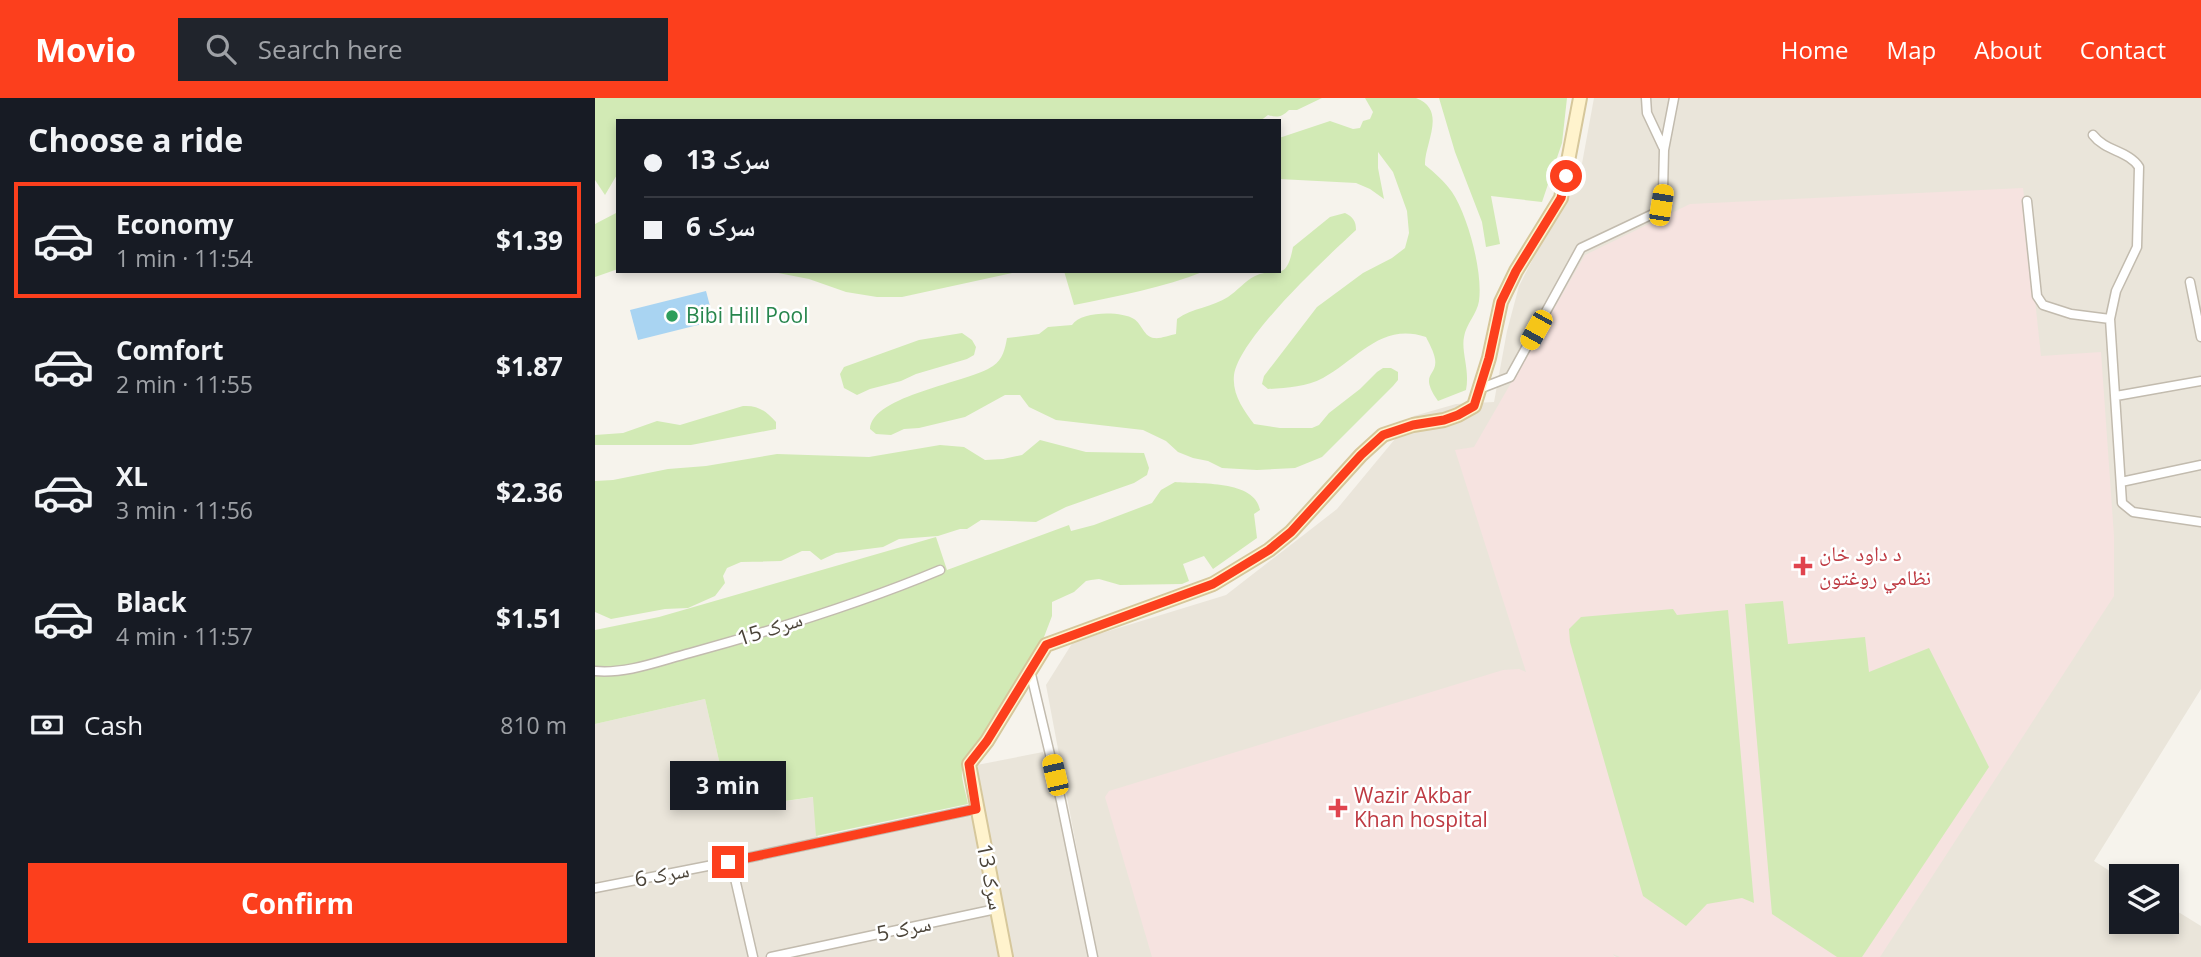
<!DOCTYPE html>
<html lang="en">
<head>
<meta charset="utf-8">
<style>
	body { margin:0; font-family:"Open Sans","Noto Naskh Arabic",sans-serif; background:#20242c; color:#f1f3f6; height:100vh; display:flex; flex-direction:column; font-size:26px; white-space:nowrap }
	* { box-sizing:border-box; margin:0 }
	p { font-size:23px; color:#9ea1a6 }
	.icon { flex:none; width:38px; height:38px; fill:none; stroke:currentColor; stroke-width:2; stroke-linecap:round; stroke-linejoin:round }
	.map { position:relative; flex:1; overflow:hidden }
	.drawer { display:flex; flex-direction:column; background:#171b24; width:595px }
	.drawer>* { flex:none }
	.banner { position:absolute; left:21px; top:21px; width:665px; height:154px; border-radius:0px; box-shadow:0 4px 10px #0003; display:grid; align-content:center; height:154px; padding:0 28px; background:#171b24 }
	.buttons { position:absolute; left:1514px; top:766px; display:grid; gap:14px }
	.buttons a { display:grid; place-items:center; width:70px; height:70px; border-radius:0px; background:#171b24; box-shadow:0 4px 10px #0003; font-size:35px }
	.end { position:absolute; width:32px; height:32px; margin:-16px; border:9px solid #fc3f1d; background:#fff; box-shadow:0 0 0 4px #fff }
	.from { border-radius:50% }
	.bubble { position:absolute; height:49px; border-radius:0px; background:#171b24; box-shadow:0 4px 10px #0003; font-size:23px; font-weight:700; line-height:49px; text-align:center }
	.car { position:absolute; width:21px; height:42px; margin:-21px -10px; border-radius:9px; box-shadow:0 0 5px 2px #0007; background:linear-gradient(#f5c518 24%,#345 0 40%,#f5c518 0 76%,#345 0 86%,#f5c518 0) }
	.banner b { display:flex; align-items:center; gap:24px; height:66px; font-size:26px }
	.banner b+b { border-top:2px solid #363941 }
	.banner i { width:18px; height:18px; background:#f1f3f6 }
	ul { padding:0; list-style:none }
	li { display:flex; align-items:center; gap:21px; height:116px; margin:0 14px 10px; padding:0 14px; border:4px solid transparent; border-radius:0px }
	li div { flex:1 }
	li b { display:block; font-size:26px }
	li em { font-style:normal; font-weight:700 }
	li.current { border-color:#fc3f1d }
	li>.icon { width:63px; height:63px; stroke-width:1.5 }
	h2 { padding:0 28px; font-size:32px; line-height:84px }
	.pay { display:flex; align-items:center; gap:18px; height:77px; padding:0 28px; font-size:26px }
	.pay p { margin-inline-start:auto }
	.cta { display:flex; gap:14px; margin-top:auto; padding:14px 28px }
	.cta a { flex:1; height:80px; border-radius:0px; background:#fc3f1d; color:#fff; font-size:28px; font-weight:700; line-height:80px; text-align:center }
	header { display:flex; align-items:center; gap:42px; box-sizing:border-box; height:98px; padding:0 35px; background:#fc3f1d; color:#fff }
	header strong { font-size:33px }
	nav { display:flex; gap:38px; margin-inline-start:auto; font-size:24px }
	.search { width:490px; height:63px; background:#20242c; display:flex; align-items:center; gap:18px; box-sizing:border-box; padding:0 24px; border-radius:0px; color:#9ea1a6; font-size:26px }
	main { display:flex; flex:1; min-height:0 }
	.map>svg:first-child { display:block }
	.residential { fill:#eae5da }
	.medical { fill:#f6e3e0 }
	.green { fill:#d2eab5 }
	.water { fill:#a9d4f2 }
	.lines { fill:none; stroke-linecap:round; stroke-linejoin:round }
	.street-casing { stroke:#c2bbae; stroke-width:11 }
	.secondary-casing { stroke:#d6c79b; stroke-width:16 }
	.street { stroke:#fff; stroke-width:8 }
	.secondary { stroke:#fff3cd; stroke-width:12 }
	.route { stroke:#fc3f1d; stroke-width:9 }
	.leisure-dot { fill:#2e9e5b; stroke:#fff; stroke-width:2.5 }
	.health-dot { fill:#e0444e; stroke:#fff; stroke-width:2.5 }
	.labels { text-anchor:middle; stroke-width:5; stroke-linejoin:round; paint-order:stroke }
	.leisure-label { font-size:21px; fill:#27864d; stroke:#fff; text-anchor:start }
	.health-label { font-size:21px; fill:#be3a42; stroke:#fff; text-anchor:start }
	.street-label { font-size:21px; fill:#4b4439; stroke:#fff }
</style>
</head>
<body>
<header>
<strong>Movio</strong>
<div class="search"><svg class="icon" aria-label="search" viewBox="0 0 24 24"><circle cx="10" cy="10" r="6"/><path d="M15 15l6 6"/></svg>Search here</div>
<nav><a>Home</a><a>Map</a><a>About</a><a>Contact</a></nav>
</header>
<main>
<section class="drawer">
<h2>Choose a ride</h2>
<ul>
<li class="current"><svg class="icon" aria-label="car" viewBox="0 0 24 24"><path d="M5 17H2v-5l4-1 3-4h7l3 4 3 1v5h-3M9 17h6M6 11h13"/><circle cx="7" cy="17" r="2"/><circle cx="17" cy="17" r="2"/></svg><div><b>Economy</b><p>1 min · 11:54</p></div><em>$1.39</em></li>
<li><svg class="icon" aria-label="car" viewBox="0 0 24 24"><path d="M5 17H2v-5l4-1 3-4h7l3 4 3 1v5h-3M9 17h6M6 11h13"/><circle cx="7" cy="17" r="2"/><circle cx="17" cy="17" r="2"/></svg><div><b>Comfort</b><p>2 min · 11:55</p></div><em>$1.87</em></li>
<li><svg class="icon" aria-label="car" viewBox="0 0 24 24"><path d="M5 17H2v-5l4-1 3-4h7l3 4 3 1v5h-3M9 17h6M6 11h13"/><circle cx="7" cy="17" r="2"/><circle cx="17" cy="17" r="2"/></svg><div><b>XL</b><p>3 min · 11:56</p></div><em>$2.36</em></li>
<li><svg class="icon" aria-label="car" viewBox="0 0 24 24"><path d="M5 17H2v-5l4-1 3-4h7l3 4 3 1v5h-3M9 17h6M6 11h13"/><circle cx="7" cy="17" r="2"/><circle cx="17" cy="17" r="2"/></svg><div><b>Black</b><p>4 min · 11:57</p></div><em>$1.51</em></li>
</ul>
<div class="pay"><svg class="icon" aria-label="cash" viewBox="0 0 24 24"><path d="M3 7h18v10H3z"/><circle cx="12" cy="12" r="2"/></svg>Cash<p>810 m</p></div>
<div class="cta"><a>Confirm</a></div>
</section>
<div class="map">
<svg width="1606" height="859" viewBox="0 0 1606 859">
	<rect width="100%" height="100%" fill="#f6f3ec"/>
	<path class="residential" d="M999 0H1606V591L1499 763 1526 780V824H1572V807L1606 828V859H1021L985 839 924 859H502L451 587 478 544 631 497 742 411 819 318 861 306 899 304 912 233 924 188 944 149 984 82Z
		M110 601 135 711 219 699 224 750 391 715 382 667 448 654 463 698 495 859H0V626Z"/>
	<path class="medical" d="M1428 90 1446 258 1506 254 1519 438V498L1285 859H1025L1018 856 1020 859H557L510 699 514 693 908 572 924 571 931 574 860 352 879 349 990 157 1095 106Z"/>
	<path class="green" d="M0 0H727L702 12H694C687 19 682 20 673 17L665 23H23V75L10 97 0 82Z
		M770 0H821C853 12 829 46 830 67 840 75 849 83 857 94 873 118 888 174 884 203 882 216 871 226 869 239 866 254 875 272 871 292L843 303C823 274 843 279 840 261 839 254 834 245 831 239 786 224 763 261 728 280 711 289 691 290 673 291L667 286 669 278 722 209 768 175 797 160 810 150 814 135 812 113 798 74 783 54V70L789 101 775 91 761 85 684 81V40L735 23 758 31 765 30 768 23 775 21 778 14Z
		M844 0H972L967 45 947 104 896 98 905 146 891 149 887 124 860 54Z
		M23 114V171L0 179V126Z
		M750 115C758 119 761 123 761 132 731 160 645 239 639 277 637 297 649 312 659 326L685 330H717L724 327 734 315 765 291 782 274 788 270H796L803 274V282L798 288 727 359 700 370 662 372 627 370 613 363 598 360 583 354 571 343 548 332 461 322 434 309 425 297H410L370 319 324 330 309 331 296 337 281 336 275 331C277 297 373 285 398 268 408 261 410 251 412 240L444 236 453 229 477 227C486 213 526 213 539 221 547 226 549 239 559 240 565 241 575 237 581 236L582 221C597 210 618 209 633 199 642 193 650 183 660 178 682 168 691 186 698 149L735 119Z
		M173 173H427L307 199H282L251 194 214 181Z
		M469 173H610C568 190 523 198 479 207Z
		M367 235 377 242 381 249 379 257 372 261 321 276 306 283 275 291 262 297 249 290 245 276 249 269 324 242Z
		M148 308C163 307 171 313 181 324V331L96 347H0V337L28 335 62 323 85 327Z
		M445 342 491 354 549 355 554 370 552 377 539 385 471 409 441 424 386 422 372 431H365L343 438 304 441 288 449 241 455 226 462 215 453H207L186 463 146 464 132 470 128 478 130 485 120 498 93 510 70 511 16 521 0 514V383L18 382 73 371 111 368 182 356 274 359 345 347 369 349 390 362 408 361 427 357Z
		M580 384C604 386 660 382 665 412L659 416 662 440 618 471 609 458 588 466 594 483 587 486 525 487 504 481 496 482 491 483 479 494 457 504V518L449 539 384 645C359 668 367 676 373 706L221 738 218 699 135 711 110 601 0 626V532L64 519 341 439 352 472 474 427 476 433 499 427 557 405 566 392Z
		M1188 503 1193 546 1270 539 1274 574 1334 550 1394 669 1267 859H1242L1177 816 1150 506Z
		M1078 511 1082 517 1133 512 1159 805 1147 800 1112 806 1091 828 1048 798 975 544 974 531 986 519Z"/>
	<path class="water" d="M111 193 119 223 43 242 35 212Z"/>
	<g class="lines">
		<defs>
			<path id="street" d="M1051 0 1052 15 1068 49
				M1498 37C1510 53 1534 53 1544 69L1542 149 1521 193 1515 221 1527 405 1538 414 1606 424
				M1432 103 1442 198 1448 207 1476 216 1515 221
				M1595 184 1606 239
				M884 291 915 279 986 150 1060 115 1066 107 1068 93 1069 52 1079 0
				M1521 298 1606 283
				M1526 384 1606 367
				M435 572 466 703 498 859
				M0 573C32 576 64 563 95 555 179 532 264 506 345 472
				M136 763 158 859
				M0 790 133 764 381 711
				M176 859 401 811"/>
			<path id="secondary" d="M411 859 374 666 392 643 451 547 618 486 674 452 696 434 766 357 788 337 818 327 849 322 863 317 879 308 894 260 906 204 921 173 966 100 985 0"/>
		</defs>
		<use href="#street" class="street-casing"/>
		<use href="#secondary" class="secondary-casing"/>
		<use href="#street" class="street"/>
		<use href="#secondary" class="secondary"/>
	</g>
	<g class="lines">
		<path class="route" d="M133 764 381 711 374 666 392 643 451 547 618 486 674 452 696 434 766 357 788 337 818 327 849 322 863 317 879 308 894 260 906 204 921 173 966 100 971 78"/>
	</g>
	<circle class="leisure-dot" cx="77" cy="218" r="7"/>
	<g class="health-dot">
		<path d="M1204.5 457.5h7v7h7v7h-7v7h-7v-7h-7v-7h7z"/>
		<path d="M739.5 699.5h7v7h7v7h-7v7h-7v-7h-7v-7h7z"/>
	</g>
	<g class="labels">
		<g class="leisure-label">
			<text x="91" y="225">Bibi Hill Pool</text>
		</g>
		<g class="health-label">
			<text x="1224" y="463">د داود خان<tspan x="1224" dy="24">نظامي روغتون</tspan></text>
			<text x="759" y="705">Wazir Akbar<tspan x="759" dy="24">Khan hospital</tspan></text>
		</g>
		<g class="street-label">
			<text transform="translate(175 531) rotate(-18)" y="7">سرک 15</text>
			<text transform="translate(67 777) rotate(-11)" y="7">سرک 6</text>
			<text transform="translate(395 779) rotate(79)" y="7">سرک 13</text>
			<text transform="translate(309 831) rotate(-12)" y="7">سرک 5</text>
		</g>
	</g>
</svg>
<div class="buttons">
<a><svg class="icon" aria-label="layers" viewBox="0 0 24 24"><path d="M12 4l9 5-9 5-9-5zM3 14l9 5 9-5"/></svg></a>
</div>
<i class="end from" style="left:971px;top:78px"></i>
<i class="end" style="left:133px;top:764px"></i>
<div class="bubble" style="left:75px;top:663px;width:116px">3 min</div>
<i class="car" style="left:1066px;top:107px;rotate:9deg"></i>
<i class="car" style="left:941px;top:232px;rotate:209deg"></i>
<i class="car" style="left:460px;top:677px;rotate:347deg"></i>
<div class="banner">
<b><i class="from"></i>سرک 13</b>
<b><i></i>سرک 6</b>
</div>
</div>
</main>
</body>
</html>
